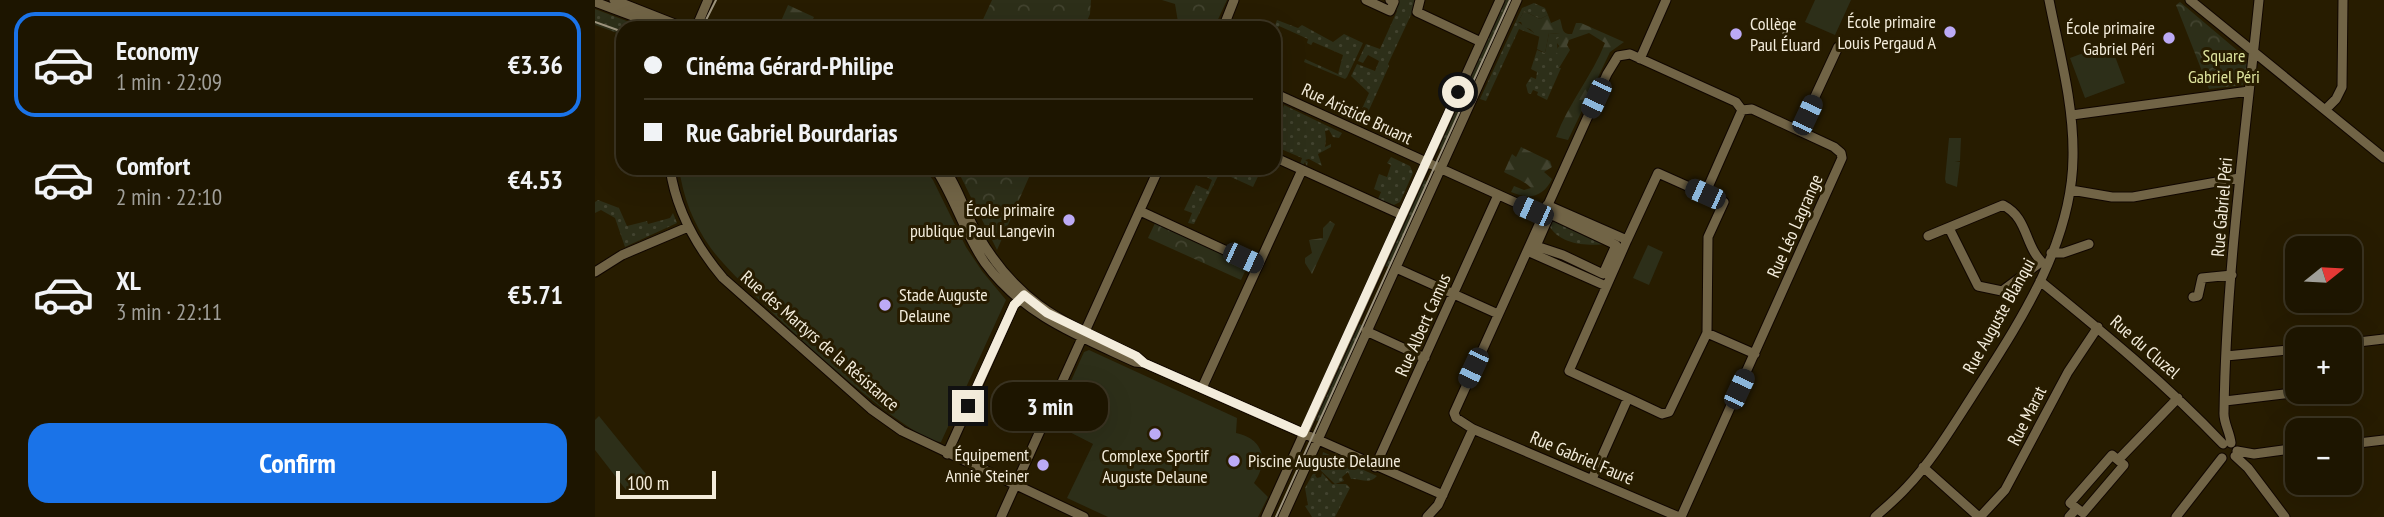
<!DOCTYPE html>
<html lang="en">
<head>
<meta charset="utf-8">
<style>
	body { margin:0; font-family:"PT Sans Narrow",sans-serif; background:#2a220f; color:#f1f3f6; height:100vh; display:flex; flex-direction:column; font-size:26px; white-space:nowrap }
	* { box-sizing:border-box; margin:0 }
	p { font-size:23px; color:#a09f99 }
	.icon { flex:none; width:38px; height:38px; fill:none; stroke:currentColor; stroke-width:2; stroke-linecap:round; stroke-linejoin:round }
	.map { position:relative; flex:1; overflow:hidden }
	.drawer { display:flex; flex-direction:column; background:#1d1500; width:595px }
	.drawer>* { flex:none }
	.top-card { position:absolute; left:21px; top:21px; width:665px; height:154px; border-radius:21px; box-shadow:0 7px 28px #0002,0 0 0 2px #3b3422; display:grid; align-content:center; height:154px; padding:0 28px; background:#1d1500 }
	.needle { width:46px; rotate:72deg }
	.tools { position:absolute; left:1690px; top:236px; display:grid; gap:14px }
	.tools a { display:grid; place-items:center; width:77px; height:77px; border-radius:14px; background:#1d1500; box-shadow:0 7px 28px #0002,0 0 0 2px #3b3422; font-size:35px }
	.scale { position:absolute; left:21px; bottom:18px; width:100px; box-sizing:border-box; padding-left:7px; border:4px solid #f3ecdb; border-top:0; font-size:19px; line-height:24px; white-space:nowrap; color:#f3ecdb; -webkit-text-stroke:5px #271c00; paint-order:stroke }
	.end { position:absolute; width:32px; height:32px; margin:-16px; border:9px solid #f3ecdb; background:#111; box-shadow:0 0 0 4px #111 }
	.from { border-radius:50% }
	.bubble { position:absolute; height:49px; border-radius:21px; background:#1d1500; box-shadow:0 7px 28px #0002,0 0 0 2px #3b3422; font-size:23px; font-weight:600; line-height:49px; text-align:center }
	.car { position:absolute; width:21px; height:42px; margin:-21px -10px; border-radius:9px; box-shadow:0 0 5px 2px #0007; background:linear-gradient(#222 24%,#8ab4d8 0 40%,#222 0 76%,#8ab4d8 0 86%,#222 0) }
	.top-card b { display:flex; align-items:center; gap:24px; height:66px; font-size:26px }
	.top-card b+b { border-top:2px solid #3b3422 }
	.top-card i { width:18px; height:18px; background:#f1f3f6 }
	ul { padding:12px 0 0; list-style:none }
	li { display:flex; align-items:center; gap:21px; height:105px; margin:0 14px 10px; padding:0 14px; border:4px solid transparent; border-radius:21px }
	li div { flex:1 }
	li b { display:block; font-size:26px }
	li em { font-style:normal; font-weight:600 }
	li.on { border-color:#1a73e8 }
	li>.icon { width:63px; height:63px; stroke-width:1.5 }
	.button { display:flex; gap:14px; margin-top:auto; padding:14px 28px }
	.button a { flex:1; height:80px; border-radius:21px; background:#1a73e8; color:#fff; font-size:28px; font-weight:600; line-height:80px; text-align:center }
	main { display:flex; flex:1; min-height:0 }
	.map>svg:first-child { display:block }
	.grass { fill:url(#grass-dots) }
	.forest { fill:url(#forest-firs) }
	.park { fill:url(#park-crowns) }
	.garden { fill:#2d2f19 }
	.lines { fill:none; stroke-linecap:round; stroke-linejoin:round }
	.minor-casing { stroke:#100600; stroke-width:11 }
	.minor { stroke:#716446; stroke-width:9 }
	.tram { stroke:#9d947e; stroke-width:2 }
	.route { stroke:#f3ecdb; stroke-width:9 }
	.poi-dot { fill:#bcaaf6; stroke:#271c00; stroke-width:2.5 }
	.labels { text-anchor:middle; stroke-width:6; stroke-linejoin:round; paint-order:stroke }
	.poi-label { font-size:18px; fill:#f3ecdb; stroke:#271c00; text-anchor:end }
	.park-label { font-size:18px; fill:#dee49d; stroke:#271c00 }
	.street-label { font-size:18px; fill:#f3ecdb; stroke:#271c00 }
</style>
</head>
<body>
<main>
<section class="drawer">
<ul>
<li class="on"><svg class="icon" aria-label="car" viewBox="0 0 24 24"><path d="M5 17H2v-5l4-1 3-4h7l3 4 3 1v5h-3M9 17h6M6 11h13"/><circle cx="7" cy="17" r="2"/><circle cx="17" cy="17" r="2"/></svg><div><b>Economy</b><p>1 min · 22:09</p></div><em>€3.36</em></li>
<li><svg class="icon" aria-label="car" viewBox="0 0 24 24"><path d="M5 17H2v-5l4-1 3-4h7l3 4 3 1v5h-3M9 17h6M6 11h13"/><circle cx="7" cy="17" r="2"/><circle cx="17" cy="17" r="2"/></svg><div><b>Comfort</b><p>2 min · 22:10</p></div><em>€4.53</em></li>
<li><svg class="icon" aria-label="car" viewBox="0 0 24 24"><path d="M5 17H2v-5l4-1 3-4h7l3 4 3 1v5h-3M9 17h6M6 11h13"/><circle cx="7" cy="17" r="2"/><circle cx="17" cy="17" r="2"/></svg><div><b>XL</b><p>3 min · 22:11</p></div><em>€5.71</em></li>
</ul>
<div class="button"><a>Confirm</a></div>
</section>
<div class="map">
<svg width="1789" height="517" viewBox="0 0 1789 517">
	<defs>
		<pattern id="grass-dots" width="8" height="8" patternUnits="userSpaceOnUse" patternTransform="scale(1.75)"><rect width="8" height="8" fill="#2d2f19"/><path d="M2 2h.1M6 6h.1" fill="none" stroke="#42432f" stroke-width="1.8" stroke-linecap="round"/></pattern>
		<pattern id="forest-firs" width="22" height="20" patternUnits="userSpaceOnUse" patternTransform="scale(1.75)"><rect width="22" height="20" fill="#2d2f19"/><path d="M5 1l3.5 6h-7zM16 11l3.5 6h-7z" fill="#42432f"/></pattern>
		<pattern id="park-crowns" width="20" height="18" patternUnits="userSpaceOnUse" patternTransform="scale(1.75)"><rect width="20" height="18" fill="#2d2f19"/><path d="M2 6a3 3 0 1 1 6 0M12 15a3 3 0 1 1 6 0" fill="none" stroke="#42432f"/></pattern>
	</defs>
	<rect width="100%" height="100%" fill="#271c00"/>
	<path class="grass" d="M801 0H823L793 64 794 66 769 121 766 124 761 122 774 93 756 76 762 64 780 71 784 61 773 55 768 63 763 61 771 44 785 49 802 11 799 6Z
		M908 0H920L851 151 841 147Z
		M939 3 950 8 953 15 945 19 929 11 923 22 939 33H946L945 37 924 29 891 101 885 99 927 8Z
		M0 9 50 28H28V35L0 25Z
		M682 20 703 28 707 25 738 42 749 34 768 43 752 77 750 79 709 62 710 59 743 74 748 55 718 42 716 45 712 43 713 39 684 26 679 35V28Z
		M954 33 965 34 966 36 962 41 964 68H966L952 100 942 95 943 92 938 90 936 94 933 93 931 85 936 77 941 79 942 72 936 69 942 50 950 53Z
		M689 105 747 133 744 138 738 137 734 130 730 131 731 139 730 147 736 144V147L723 154 727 166 714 159 710 160 713 162 712 166 710 162 708 165 705 164 707 158 679 146V118L684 120Z
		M796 157 815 166 818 173 805 202 799 205 783 199 786 192 779 189 784 174 792 177 796 165 792 163Z
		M609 168H651L661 173 664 168H667L658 187 625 172 599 224 593 223 597 213 589 210 601 185 613 190 617 180 606 174Z
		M827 179 836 183 798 269 788 265Z
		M3 200 24 208 32 226 52 221 53 224 75 218 78 213 82 223 30 247 20 218 6 210 0 213V202Z
		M956 218 1014 244C993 246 965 246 953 224Z
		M762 323 771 327 728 423 718 419Z
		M728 452 782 476C774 485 766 478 756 479L753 472 747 477 749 481 740 484 721 466 725 458H727Z
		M720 470 723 472 720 475 722 478 726 477 727 473 737 484H751L755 488 740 517H717L710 506 713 505 710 488Z"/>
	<path class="forest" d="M193 5 219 17 214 28H183Z
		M929 11 945 19 953 15 956 23 965 19C968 27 966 35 977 34L981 23H986L1029 42 1015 52 973 140 961 137C973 104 997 76 1010 43L994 33 974 40 972 45 975 50 964 68 961 61 963 54 960 52 964 46 960 40 965 37V34L954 33 950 53 942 49 945 33H939L935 29 928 27 926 22H923Z
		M926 147 955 161 957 167 949 172 957 179C948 197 935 200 916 192L919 186 929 190 936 188C930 181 916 176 909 172L917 154 921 157Z
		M735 221 740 224 717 274 710 263V258L717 253 714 240 728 238V228Z"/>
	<path class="park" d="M397 0H496L495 14 489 28H384Z
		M567 0H632L619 28H584L580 4Z
		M1585 2 1649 56 1654 64 1651 82 1647 85 1614 89 1581 5Z
		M361 168H438L402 250 363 171Z
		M561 221 654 263 646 280 553 238Z"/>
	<path class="garden" d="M1220 0H1256L1240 35 1210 22Z
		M1515 43 1530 83 1490 98 1475 58Z
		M1354 138H1366L1365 161H1360L1365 162 1362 187 1351 183 1350 179Z
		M84 168H329L338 180 371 247 387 271 411 300 346 442C312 443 138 281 115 247 98 223 88 197 84 168Z
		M1053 245 1068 252 1054 285 1038 278Z
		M494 350 642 418 641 433C669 439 674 461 659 483L673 497 663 517H513L472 498 498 444 457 423 489 352Z
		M4 416 51 474 31 490 0 450V420Z"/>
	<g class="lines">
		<defs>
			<path id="minor" d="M19 0 90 28
				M771 0 795 11 799 2 795 0
				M825 0 822 12 886 42
				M1595 0 1789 158
				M0 2 70 28
				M101 28 113 0
				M628 28 639 0
				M1045 59 1071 0
				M679 93 948 215
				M1731 109 1741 99 1747 87 1748 0
				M1477 115 1654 91
				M1204 131 1243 47
				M679 157 807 215
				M75 168C81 211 101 246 128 278L276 409 307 431 489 517
				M340 168C360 198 369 233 390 263 428 315 484 336 540 362L549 363 848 495
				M349 168C364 188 370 214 383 235 425 307 469 322 541 356L549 363
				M1476 190 1517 197H1538L1644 178
				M952 205 1032 240 1063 173 1110 194 1147 110
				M545 211 662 265
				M955 214 1021 245 1008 274 968 255 941 246Z
				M1354 228 1383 286 1407 291 1446 262
				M1333 236 1408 205C1435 219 1428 247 1451 266
				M932 251 1011 286
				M1456 253H1468L1494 244
				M801 268 903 314
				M0 272 27 255 93 227
				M1445 281C1509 333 1571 384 1628 444
				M1598 297 1603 296 1607 278 1637 275
				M771 331 830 358
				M1112 333 1160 354
				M1755 343 1789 339
				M1631 356 1703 349
				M607 388 707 170
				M1033 398 1067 414 1074 412 1112 333 1113 237 1129 202 1110 194
				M1630 401 1706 392
				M1636 443C1635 432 1628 422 1629 412 1631 274 1650 137 1664 0
				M1755 444 1789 440
				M1642 451 1659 454 1703 448
				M352 454 419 305 427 296
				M1517 455 1529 465 1488 513 1475 503Z
				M1640 456 1653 468 1690 517
				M1524 459 1583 398
				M780 467 903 195
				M1328 467 1384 517
				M997 479 1033 398 974 371 1032 240
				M406 517 564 168
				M671 517 905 0
				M688 517 922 0
				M832 517 843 505 878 429
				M1084 517 878 429 861 418 859 413 1012 74 1023 56 1035 54 1141 102 1147 110 1157 109 1239 147 1246 153 1247 158 1086 517
				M1280 517C1290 508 1301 499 1311 488 1336 462 1356 429 1376 398 1422 326 1477 246 1478 157 1479 104 1464 51 1454 0
				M1385 517 1410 490 1473 372 1503 327
				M1474 517 1481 509
				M1581 517 1627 458"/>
		</defs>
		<use href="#minor" class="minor-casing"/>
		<use href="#minor" class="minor"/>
		<path class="tram" d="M0 22 28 32
			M107 28 121 0
			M681 517 915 0"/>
	</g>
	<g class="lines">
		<path class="route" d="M373 406 419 305 429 295 452 313 541 356 549 363 708 433 863 92"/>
	</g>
	<g class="poi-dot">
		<circle cx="1355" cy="32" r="7"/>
		<circle cx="1141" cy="34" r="7"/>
		<circle cx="1574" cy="38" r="7"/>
		<circle cx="474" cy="220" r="7"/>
		<circle cx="290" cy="305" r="7"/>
		<circle cx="560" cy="434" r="7"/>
		<circle cx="639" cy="461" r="7"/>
		<circle cx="448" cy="465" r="7"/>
	</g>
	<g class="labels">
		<g class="poi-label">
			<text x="1341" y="28">École primaire<tspan x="1341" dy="21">Louis Pergaud A</tspan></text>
			<text x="1155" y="30" text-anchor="start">Collège<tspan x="1155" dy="21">Paul Éluard</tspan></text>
			<text x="1560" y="34">École primaire<tspan x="1560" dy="21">Gabriel Péri</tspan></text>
			<text x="460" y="216">École primaire<tspan x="460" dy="21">publique Paul Langevin</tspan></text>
			<text x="304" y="301" text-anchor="start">Stade Auguste<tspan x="304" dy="21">Delaune</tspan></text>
			<text x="434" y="461">Équipement<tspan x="434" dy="21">Annie Steiner</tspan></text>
			<text x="560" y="462" text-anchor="middle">Complexe Sportif<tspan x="560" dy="21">Auguste Delaune</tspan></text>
			<text x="653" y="467" text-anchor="start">Piscine Auguste Delaune</text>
		</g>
		<g class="park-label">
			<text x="1629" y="62">Square<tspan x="1629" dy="21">Gabriel Péri</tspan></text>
		</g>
		<g class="street-label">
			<text transform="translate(762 114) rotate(25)" y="6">Rue Aristide Bruant</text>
			<text transform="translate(1627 207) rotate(-85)" y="6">Rue Gabriel Péri</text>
			<text transform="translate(1200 226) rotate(-66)" y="6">Rue Léo Lagrange</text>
			<text transform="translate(1404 316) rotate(-61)" y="6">Rue Auguste Blanqui</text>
			<text transform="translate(828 325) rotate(-66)" y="6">Rue Albert Camus</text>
			<text transform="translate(225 341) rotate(41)" y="6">Rue des Martyrs de la Résistance</text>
			<text transform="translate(1550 347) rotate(41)" y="6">Rue du Cluzel</text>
			<text transform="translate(1432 416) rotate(-63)" y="6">Rue Marat</text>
			<text transform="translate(987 458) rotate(23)" y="6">Rue Gabriel Fauré</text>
		</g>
	</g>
</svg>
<div class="tools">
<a><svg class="needle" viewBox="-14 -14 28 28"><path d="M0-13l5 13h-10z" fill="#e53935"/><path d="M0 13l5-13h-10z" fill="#a09f99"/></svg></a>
<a>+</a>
<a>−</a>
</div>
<div class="scale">100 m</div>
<i class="end from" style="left:863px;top:92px"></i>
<i class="end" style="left:373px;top:406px"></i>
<div class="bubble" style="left:397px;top:382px;width:116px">3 min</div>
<i class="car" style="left:1001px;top:98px;rotate:205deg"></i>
<i class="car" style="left:1212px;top:115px;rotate:25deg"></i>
<i class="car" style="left:1110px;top:194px;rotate:294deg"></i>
<i class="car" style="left:938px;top:211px;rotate:294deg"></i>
<i class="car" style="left:648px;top:258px;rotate:115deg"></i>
<i class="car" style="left:878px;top:368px;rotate:205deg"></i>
<i class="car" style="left:1144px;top:389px;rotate:25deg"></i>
<div class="top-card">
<b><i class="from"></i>Cinéma Gérard-Philipe</b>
<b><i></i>Rue Gabriel Bourdarias</b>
</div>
</div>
</main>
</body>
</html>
